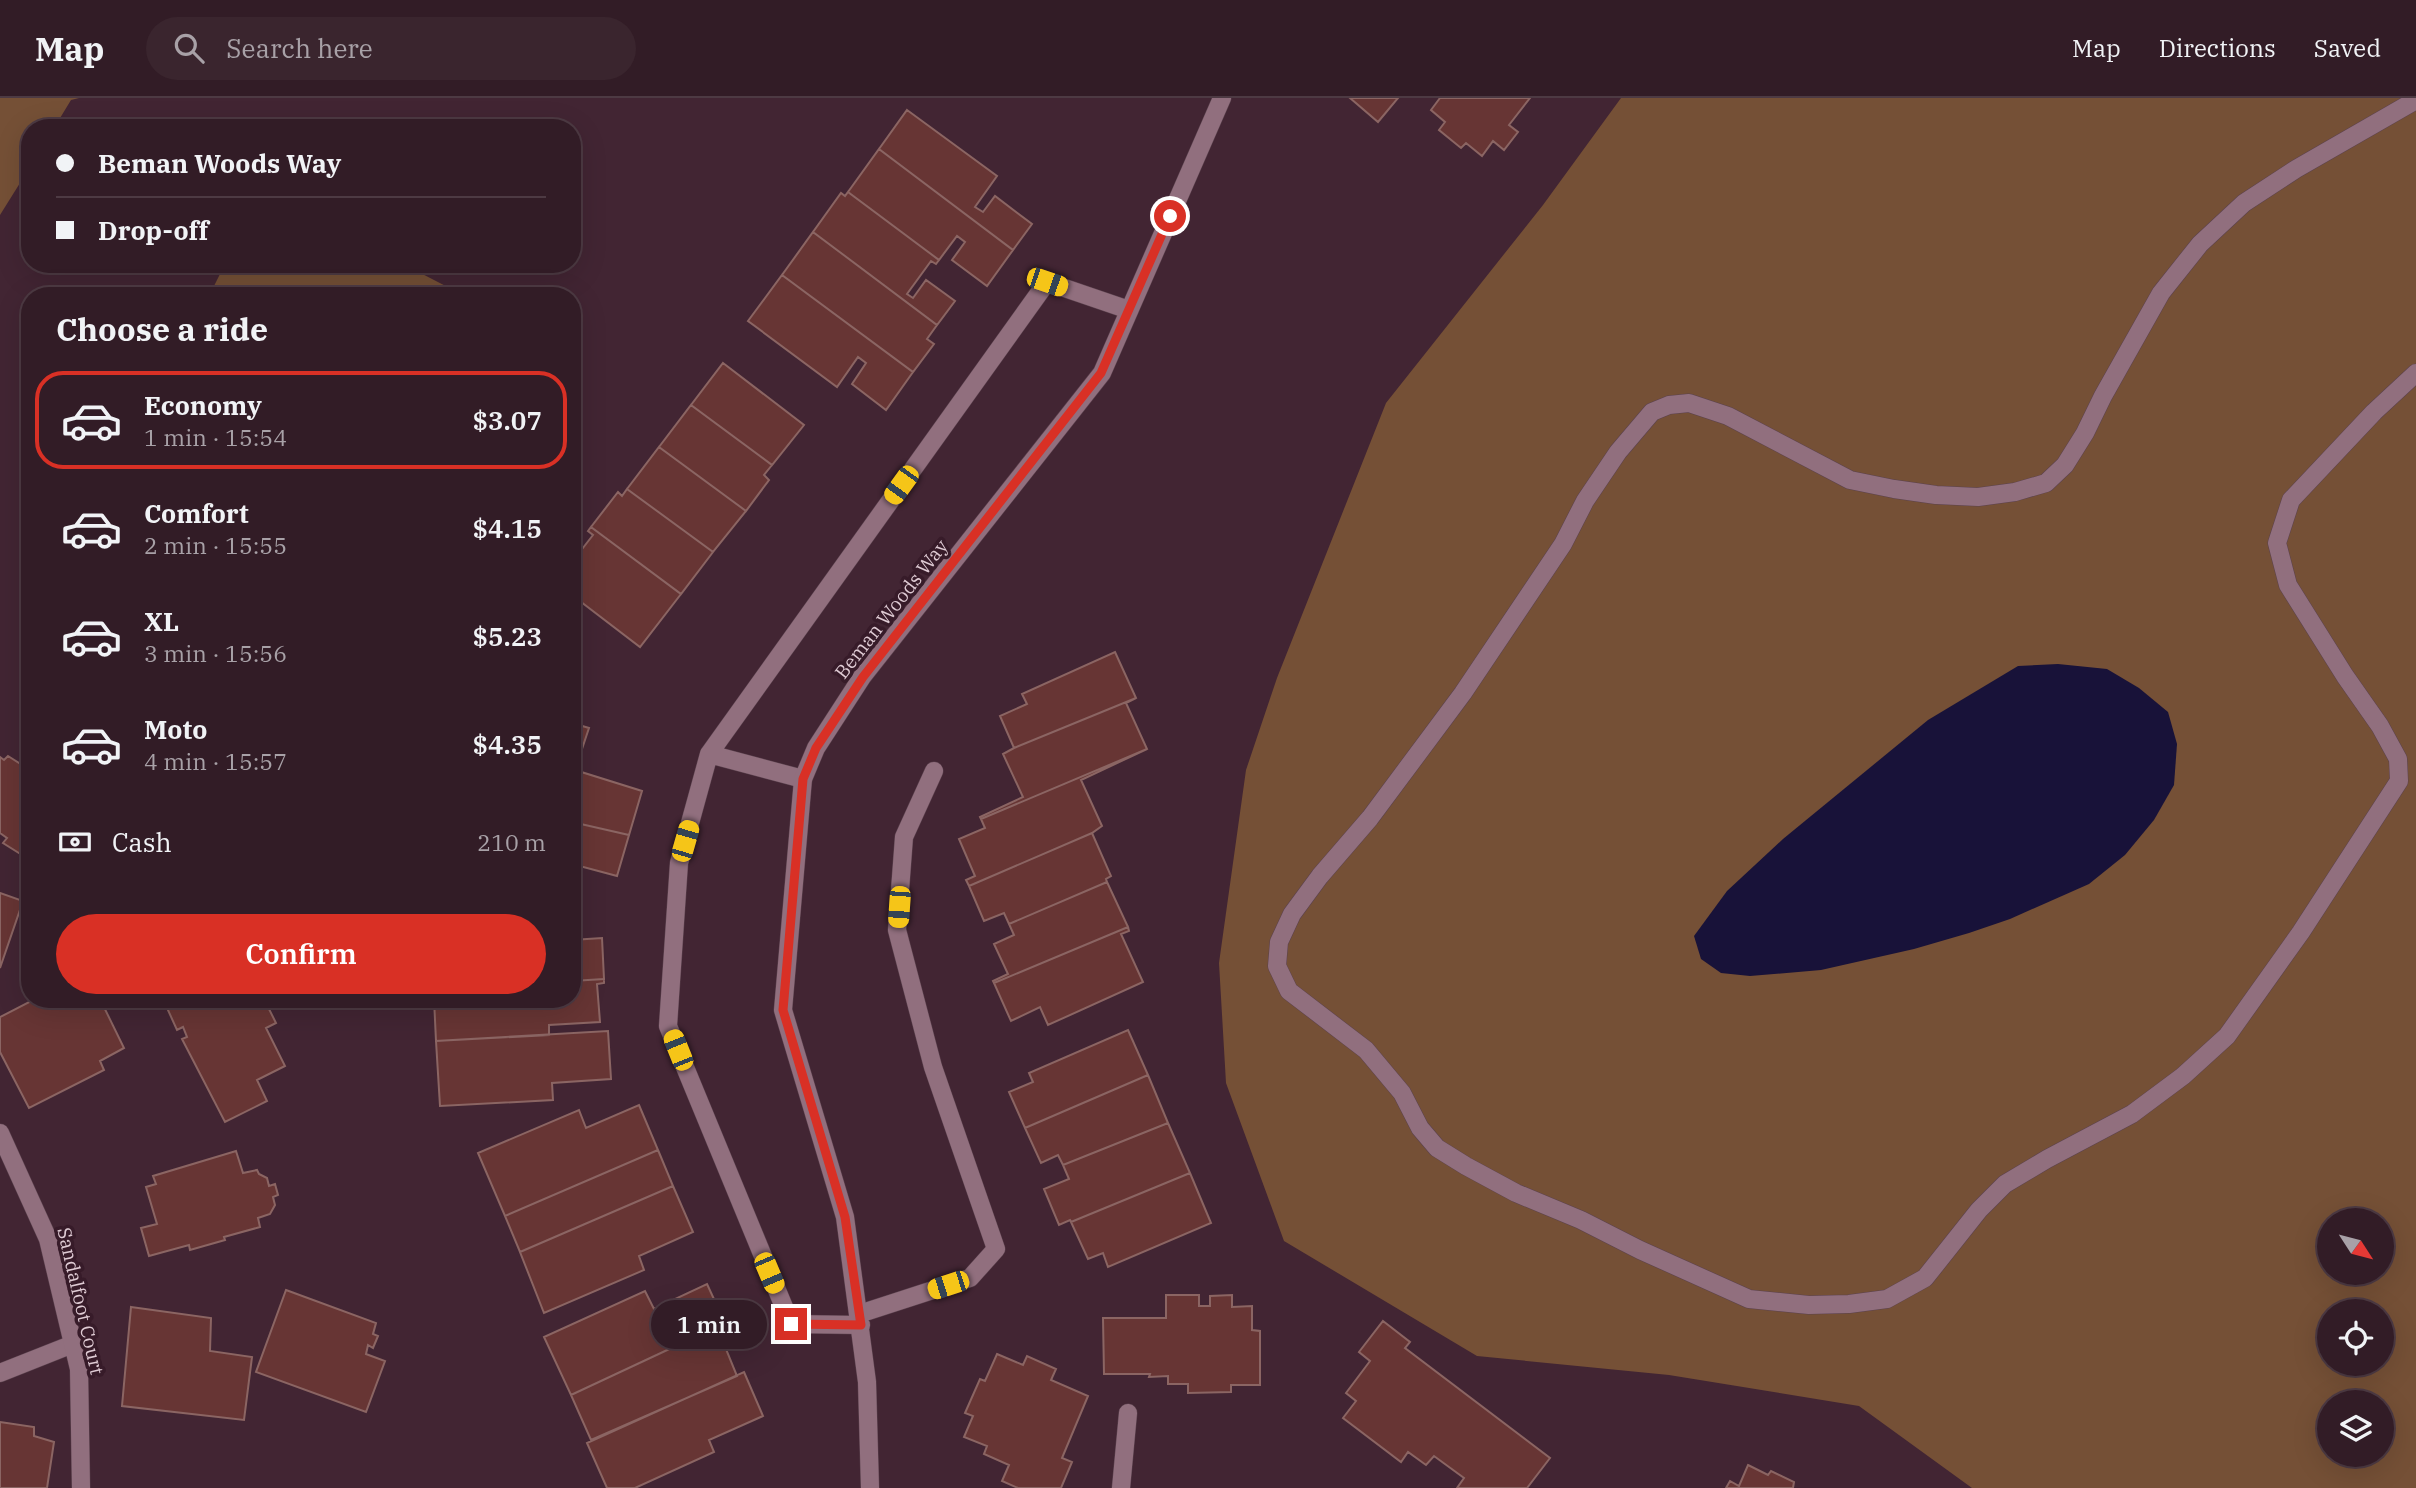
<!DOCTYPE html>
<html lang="en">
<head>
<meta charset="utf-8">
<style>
	body { margin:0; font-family:"IBM Plex Serif",serif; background:#3a252e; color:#f1f3f6; height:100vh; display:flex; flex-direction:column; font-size:26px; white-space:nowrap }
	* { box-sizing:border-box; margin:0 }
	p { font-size:23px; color:#a8a1a7 }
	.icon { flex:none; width:38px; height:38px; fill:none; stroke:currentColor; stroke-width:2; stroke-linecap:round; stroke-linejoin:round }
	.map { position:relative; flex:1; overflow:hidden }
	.drawer { position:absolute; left:21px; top:189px; width:560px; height:721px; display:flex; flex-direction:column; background:#321c26; border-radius:28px; box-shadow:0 7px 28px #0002,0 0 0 2px #4d3a43 }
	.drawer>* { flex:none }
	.hud { position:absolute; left:21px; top:21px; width:560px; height:154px; border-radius:28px; box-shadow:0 7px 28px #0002,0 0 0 2px #4d3a43; display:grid; align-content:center; height:154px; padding:0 35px; background:#321c26 }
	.needle { width:46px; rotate:126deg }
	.controls { position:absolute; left:2317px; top:1110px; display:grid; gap:14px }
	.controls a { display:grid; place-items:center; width:77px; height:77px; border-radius:50%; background:#321c26; box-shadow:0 7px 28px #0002,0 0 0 2px #4d3a43; font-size:35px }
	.end { position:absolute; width:32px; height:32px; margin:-16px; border:9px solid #d93025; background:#fff; box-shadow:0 0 0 4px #fff }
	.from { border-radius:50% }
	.bubble { position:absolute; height:49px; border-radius:24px; background:#321c26; box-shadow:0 7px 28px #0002,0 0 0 2px #4d3a43; font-size:23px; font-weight:600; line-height:49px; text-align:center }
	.car { position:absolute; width:21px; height:42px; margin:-21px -10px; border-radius:9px; box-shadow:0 0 5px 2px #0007; background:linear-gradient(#f5c518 24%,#345 0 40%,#f5c518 0 76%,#345 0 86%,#f5c518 0) }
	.hud b { display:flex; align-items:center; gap:24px; height:66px; font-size:26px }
	.hud b+b { border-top:2px solid #4d3a43 }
	.hud i { width:18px; height:18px; background:#f1f3f6 }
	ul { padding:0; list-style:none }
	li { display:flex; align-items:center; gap:21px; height:98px; margin:0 14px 10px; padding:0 21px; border:4px solid transparent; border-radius:28px }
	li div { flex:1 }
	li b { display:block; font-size:26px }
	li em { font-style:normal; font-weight:600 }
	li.on { border-color:#d93025 }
	li>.icon { width:63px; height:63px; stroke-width:1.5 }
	h2 { padding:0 35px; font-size:32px; line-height:84px }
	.pay { display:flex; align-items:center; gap:18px; height:77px; padding:0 35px; font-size:26px }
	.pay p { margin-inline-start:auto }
	.primary-button { display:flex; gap:14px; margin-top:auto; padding:14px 35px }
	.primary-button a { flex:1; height:80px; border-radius:42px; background:#d93025; color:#fff; font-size:28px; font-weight:600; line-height:80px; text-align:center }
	header { display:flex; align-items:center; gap:42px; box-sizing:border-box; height:98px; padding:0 35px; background:#321c26; border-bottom:2px solid #4d3a43 }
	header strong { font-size:33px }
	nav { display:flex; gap:38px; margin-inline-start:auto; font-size:24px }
	.search { width:490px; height:63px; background:#3a252e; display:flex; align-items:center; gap:18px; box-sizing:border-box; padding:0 24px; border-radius:38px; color:#a8a1a7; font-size:26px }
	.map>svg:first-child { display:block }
	.green { fill:#755036; fill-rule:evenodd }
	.water { fill:#181239 }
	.building { fill:#673534; stroke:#8b6563; stroke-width:2 }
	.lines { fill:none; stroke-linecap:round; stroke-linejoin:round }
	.lane-casing { stroke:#5b424e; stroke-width:19 }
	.street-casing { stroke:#5b424e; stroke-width:19 }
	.lane { stroke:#916f7e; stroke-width:18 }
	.street { stroke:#916f7e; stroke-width:18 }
	.route { stroke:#d93025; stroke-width:9 }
	.labels { text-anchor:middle; stroke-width:7; stroke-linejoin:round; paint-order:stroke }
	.street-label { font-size:19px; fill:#dfcbd4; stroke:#371b29 }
</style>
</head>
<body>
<header>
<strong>Map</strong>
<div class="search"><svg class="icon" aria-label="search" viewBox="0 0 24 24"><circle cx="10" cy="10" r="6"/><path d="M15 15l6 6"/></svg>Search here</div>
<nav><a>Map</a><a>Directions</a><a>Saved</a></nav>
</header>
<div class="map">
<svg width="2416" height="1390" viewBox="0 0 2416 1390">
	<rect width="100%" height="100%" fill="#422533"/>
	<path class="green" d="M0 0H79L71 2 54 30H30V69L0 117Z
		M1621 0H2416V1390H1972L1859 1308 1669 1277 1477 1258 1284 1143 1226 985 1219 865 1246 672 1277 580 1386 305 1543 107ZM2329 1122H2382V1174H2329ZM2329 1213H2382V1265H2329ZM2329 1304H2382V1356H2329Z
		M225 166H403L465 198H209Z"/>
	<path class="water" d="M2058 566 2107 571 2139 590 2168 614 2177 646 2174 687 2154 722 2125 757 2089 786 2010 821 1969 835 1914 851 1821 872 1750 878 1721 875 1701 861 1694 838 1727 793 1783 741 1928 622 2018 568Z"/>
	<path class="building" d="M1350 0H1398L1378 24Z
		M1440 0H1530L1509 27 1518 34 1504 52 1493 43 1482 58 1466 45 1461 50 1439 32 1445 24 1431 12Z
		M907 12 997 78 975 109 983 114 995 98 1032 126 1013 152 879 51Z
		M879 51 1013 152 987 188 952 162 965 144 957 138 939 162 848 94Z
		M848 94 939 162 936 166 931 163 907 196 913 200 926 182 955 203 937 227 813 134 841 95 845 98Z
		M813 134 937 227 927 241 934 246 913 274 782 177Z
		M782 177 913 274 886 312 852 286 866 265 858 259 837 289 748 223Z
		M723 265 804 327 772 367 691 307Z
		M691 307 772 367 764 377 769 382 746 413 659 349Z
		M659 349 746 413 713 454 627 391Z
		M627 391 713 454 681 496 591 429 618 394 622 398Z
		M591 429 681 496 640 549 572 497V464L593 437 588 433Z
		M1115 554 1136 600 1014 650 1000 618 1027 606 1022 596Z
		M1136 600 1126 605 1147 651 981 721 980 719 1023 699 1003 656 1014 650Z
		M572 625 589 630 575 672 642 693 629 737 572 724Z
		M1147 651 1081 682 1102 728 1092 735 969 788 966 782 975 778 959 741 985 730 981 721Z
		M8 658 30 672V762L3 745 7 740 0 735V659L4 662Z
		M572 724 629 737 617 778 572 766Z
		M1092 735 1111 778 1106 781 1107 784 1009 826 1004 815 984 823 969 788Z
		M1107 784 1128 829 994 885 993 883 1008 876 994 846 1014 837 1009 826Z
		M0 795 23 803 0 870Z
		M1128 829 1129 833 1121 836 1143 884 1048 927 1040 909 1011 923 994 885Z
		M602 840 604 881 572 883V842Z
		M604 881V885L597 886 600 924 549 927V937L436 943 434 901H572V883Z
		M35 901H100L124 950 100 963 104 972 29 1010 0 954V919Z
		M163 901H264L276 925 266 930 285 968 257 982 267 1003 225 1024 182 941 187 939 183 929 177 932Z
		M1128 932 1148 977 1025 1030 1009 994 1033 984 1029 975Z
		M608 933 611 981 552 985 553 1002 440 1008 436 943Z
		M1148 977 1168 1025 1063 1067 1058 1057 1041 1065 1025 1030Z
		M639 1007 658 1052 505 1118 478 1055 579 1012 586 1030Z
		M1168 1025 1190 1075 1071 1124 1070 1122 1059 1127 1044 1091 1069 1081 1063 1067Z
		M658 1052 673 1088 520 1154 505 1118Z
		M236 1053 243 1075 257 1072 259 1076 267 1080 269 1088 275 1086 278 1097 273 1099 275 1107 270 1116 258 1120 260 1129 224 1139 225 1142 190 1152 189 1147 149 1158 141 1130 157 1126 146 1089 156 1086 153 1078Z
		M1190 1075 1211 1125 1108 1169 1103 1155 1088 1161 1071 1124Z
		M673 1088 693 1134 639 1158 644 1172 544 1215 520 1154Z
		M707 1186 725 1225 571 1297 544 1239 645 1193 654 1211Z
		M286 1192 376 1225 373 1236 378 1238 373 1250 368 1247 366 1256 385 1263 366 1314 256 1274Z
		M1166 1197H1199V1208H1210V1198L1232 1197V1209L1252 1208V1232L1260 1233V1287H1231V1294L1188 1295V1286H1168V1278L1149 1279 1150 1276H1104L1103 1220H1166Z
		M131 1209 211 1220 210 1253 252 1259 244 1322 122 1308Z
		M1383 1223 1410 1244 1405 1250 1550 1360 1527 1390H1457L1464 1380 1434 1358 1426 1367 1408 1354 1401 1364 1343 1320 1356 1303 1346 1295 1370 1263 1359 1254Z
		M725 1225 727 1230 719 1234 737 1278 591 1342 571 1297Z
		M997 1256 1023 1267 1027 1258 1056 1271 1051 1282 1088 1298 1062 1360 1072 1364 1061 1390H1018L1002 1383 1009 1367 984 1356 987 1348 964 1339 973 1318 965 1315 980 1281 985 1283Z
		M744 1274 763 1318 709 1342 714 1354 635 1390H607L587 1345Z
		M0 1324 34 1329V1338L54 1344 47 1390H0Z
		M1748 1367 1768 1377 1771 1373 1794 1384 1793 1390H1726L1730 1383 1739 1388Z"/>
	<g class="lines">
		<defs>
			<path id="lane" d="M2416 2 2296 71 2244 105 2200 146 2161 195 2103 298 2085 335 2065 367 2046 385 2015 394 1978 399 1936 397 1894 391 1850 382 1728 318 1689 305 1669 307 1652 314 1618 354 1585 403 1563 446 1463 595 1370 720 1320 778 1292 816 1279 844 1277 868 1289 893 1366 952 1402 995 1420 1030 1437 1050 1466 1068 1516 1095 1581 1122 1640 1152 1749 1201 1809 1207 1849 1206 1887 1201 1925 1180 1979 1112 2005 1086 2047 1061 2132 1016 2183 978 2227 938 2301 834 2399 683 2398 661 2380 628 2345 578 2288 487 2277 445 2291 402 2374 314 2416 275
				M709 656 803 681
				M859 1216 970 1180 996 1151 933 969 897 832 904 739 934 673
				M861 1227 791 1226 668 928 679 765 709 656 1047 184 1129 212
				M0 1275 73 1246
				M1121 1390 1128 1315"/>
			<path id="street" d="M0 1035 48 1141 79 1271 81 1390
				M870 1390 867 1284 845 1119 783 912 803 681 816 650 862 579 1102 275 1222 0"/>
		</defs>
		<use href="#lane" class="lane-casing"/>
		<use href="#street" class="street-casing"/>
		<use href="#lane" class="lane"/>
		<use href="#street" class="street"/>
	</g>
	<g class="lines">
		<path class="route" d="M791 1226 861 1227 845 1119 783 912 803 681 816 650 863 579 1101 275 1170 118"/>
	</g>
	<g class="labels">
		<g class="street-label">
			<text transform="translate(891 511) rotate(-52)" y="7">Beman Woods Way</text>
			<text transform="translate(81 1203) rotate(77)" y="7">Sandalfoot Court</text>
		</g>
	</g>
</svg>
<div class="controls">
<a><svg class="needle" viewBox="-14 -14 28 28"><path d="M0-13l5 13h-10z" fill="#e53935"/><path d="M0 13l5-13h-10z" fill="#a8a1a7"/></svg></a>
<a><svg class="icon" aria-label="locate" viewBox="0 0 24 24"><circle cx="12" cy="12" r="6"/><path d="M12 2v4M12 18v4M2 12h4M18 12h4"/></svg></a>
<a><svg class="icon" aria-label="layers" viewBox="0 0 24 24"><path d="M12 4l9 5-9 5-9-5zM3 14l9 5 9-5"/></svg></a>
</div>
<i class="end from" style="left:1170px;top:118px"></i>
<i class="end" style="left:791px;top:1226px"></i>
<div class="bubble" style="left:651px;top:1202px;width:116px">1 min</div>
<i class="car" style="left:1047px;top:184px;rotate:109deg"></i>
<i class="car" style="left:901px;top:387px;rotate:216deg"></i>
<i class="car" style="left:685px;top:743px;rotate:16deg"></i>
<i class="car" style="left:899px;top:809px;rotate:184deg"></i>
<i class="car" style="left:678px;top:952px;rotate:338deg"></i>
<i class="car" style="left:769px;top:1175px;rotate:157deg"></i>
<i class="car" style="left:948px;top:1187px;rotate:252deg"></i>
<div class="hud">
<b><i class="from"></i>Beman Woods Way</b>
<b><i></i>Drop-off</b>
</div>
<section class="drawer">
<h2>Choose a ride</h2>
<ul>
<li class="on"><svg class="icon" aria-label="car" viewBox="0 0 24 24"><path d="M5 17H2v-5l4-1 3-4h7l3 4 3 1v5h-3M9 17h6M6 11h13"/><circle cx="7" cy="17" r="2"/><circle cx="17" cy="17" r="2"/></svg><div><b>Economy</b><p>1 min · 15:54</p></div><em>$3.07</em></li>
<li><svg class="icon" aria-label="car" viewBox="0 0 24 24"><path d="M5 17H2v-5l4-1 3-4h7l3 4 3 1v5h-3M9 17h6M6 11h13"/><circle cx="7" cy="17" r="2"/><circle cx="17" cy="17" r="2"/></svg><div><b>Comfort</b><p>2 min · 15:55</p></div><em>$4.15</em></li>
<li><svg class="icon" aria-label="car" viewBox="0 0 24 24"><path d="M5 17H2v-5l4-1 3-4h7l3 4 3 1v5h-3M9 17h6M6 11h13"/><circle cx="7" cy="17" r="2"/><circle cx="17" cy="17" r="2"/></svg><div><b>XL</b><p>3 min · 15:56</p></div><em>$5.23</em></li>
<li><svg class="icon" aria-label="car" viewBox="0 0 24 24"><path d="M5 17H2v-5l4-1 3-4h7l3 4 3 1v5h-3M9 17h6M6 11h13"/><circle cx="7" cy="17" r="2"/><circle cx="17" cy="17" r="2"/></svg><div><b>Moto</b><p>4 min · 15:57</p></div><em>$4.35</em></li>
</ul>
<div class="pay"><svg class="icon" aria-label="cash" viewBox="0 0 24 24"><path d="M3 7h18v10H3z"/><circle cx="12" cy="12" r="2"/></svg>Cash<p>210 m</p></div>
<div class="primary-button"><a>Confirm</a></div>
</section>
</div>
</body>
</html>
